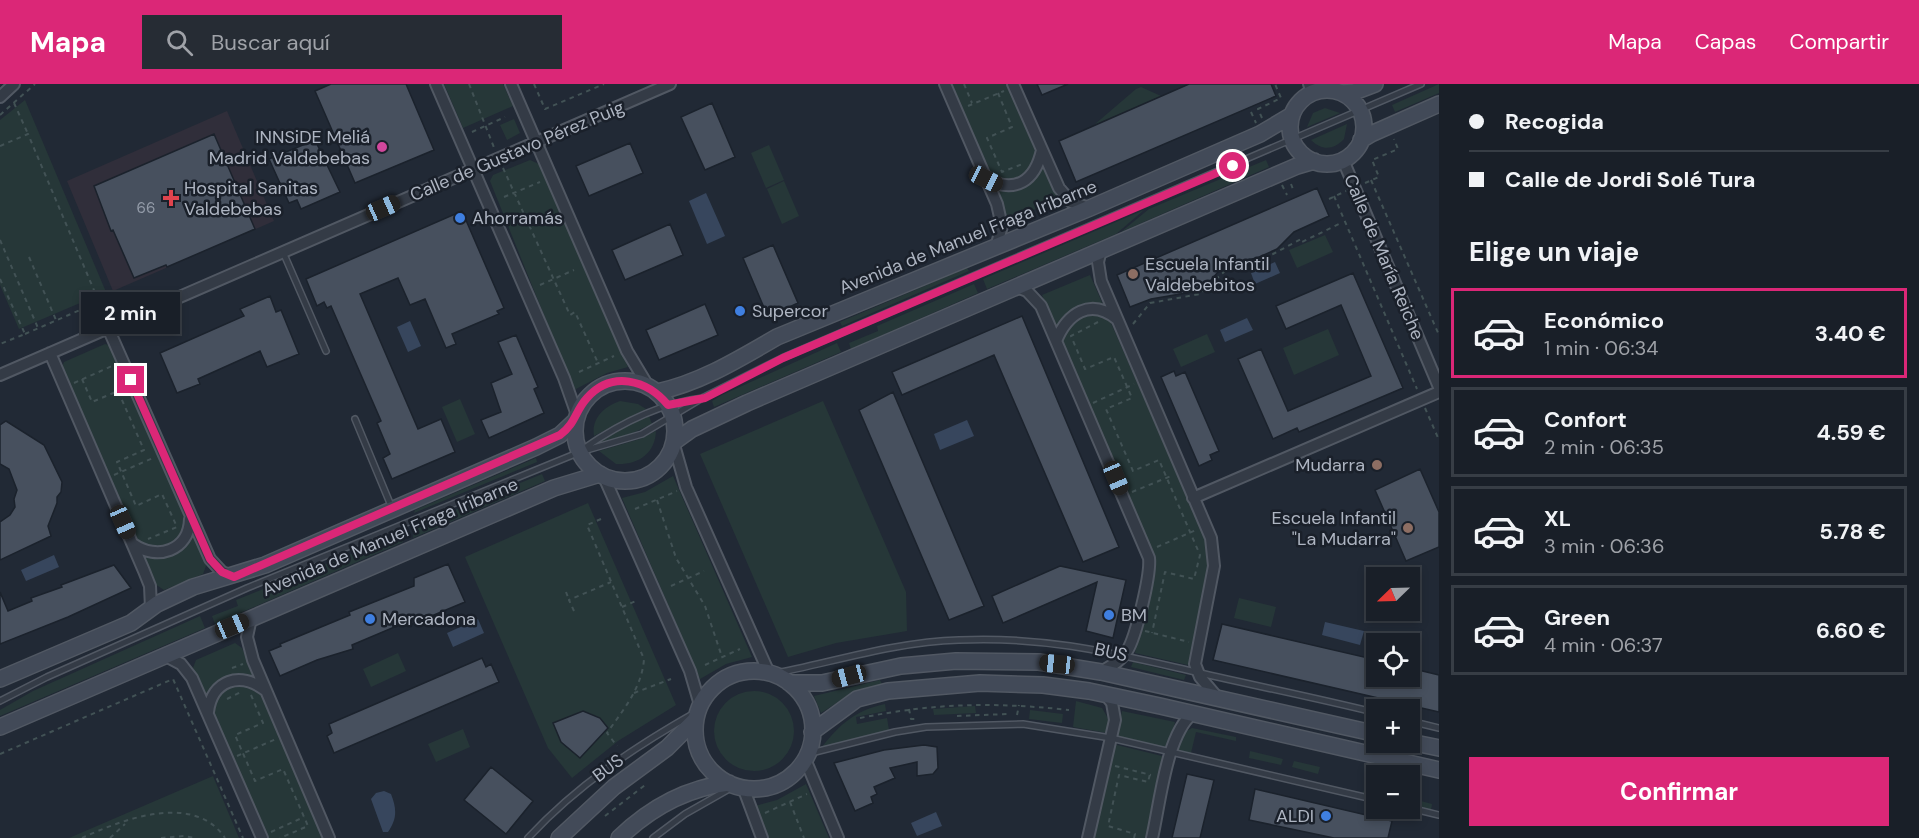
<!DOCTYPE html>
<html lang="es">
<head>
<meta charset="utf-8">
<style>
	body { margin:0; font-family:"DM Sans",sans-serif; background:#262c34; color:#f1f3f6; height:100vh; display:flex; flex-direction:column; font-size:22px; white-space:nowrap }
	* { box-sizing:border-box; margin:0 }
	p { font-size:20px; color:#9fa2a8 }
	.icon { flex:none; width:33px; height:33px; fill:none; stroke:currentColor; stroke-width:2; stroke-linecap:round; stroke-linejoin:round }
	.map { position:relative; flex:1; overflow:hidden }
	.drawer { display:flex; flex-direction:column; background:#191f28; width:480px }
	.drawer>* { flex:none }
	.top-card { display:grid; align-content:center; height:132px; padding:0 30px; background:#191f28 }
	.needle { width:39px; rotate:247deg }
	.fabs { position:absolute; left:1366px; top:483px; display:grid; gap:12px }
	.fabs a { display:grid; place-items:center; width:54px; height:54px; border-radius:0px; background:#191f28; box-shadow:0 3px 9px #0003,0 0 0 2px #373d45; font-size:30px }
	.end { position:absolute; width:27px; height:27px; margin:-14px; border:8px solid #db2777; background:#fff; box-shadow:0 0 0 3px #fff }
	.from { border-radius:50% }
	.bubble { position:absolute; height:42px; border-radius:0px; background:#191f28; box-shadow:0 3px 9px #0003,0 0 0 2px #373d45; font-size:20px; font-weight:700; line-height:42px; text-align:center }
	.car { position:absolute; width:18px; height:36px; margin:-18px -9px; border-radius:8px; box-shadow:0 0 4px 2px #0007; background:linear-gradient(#222 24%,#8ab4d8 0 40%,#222 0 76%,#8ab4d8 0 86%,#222 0) }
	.top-card b { display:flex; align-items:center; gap:21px; height:57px; font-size:22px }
	.top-card b+b { border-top:2px solid #373d45 }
	.top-card i { width:15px; height:15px; background:#f1f3f6 }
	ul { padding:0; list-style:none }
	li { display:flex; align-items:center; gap:18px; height:90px; margin:0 12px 9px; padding:0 18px; border:3px solid #373d45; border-radius:0px }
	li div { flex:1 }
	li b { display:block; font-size:22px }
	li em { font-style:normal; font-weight:700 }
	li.on { border-color:#db2777 }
	li>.icon { width:54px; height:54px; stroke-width:1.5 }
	h2 { padding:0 30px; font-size:27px; line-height:72px }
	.primary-button { display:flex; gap:12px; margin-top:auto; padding:12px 30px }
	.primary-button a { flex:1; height:69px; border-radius:0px; background:#db2777; color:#fff; font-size:24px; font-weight:700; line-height:69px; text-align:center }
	header { display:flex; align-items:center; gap:36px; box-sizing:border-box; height:84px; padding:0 30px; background:#db2777; color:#fff }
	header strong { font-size:28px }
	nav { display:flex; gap:33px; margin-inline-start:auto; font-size:21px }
	.search { width:420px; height:54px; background:#262c34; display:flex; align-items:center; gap:15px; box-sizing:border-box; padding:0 21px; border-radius:0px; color:#9fa2a8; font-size:22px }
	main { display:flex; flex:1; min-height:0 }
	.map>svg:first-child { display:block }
	.medical { fill:#302e3a }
	.green { fill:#263738 }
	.water { fill:#37465d }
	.building { fill:#47505e; stroke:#1b222c; stroke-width:1.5 }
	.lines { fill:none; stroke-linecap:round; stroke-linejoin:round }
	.lane-casing { stroke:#515863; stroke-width:8 }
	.street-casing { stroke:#515863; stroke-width:14 }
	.secondary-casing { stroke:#515863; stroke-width:18 }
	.path { stroke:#425255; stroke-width:2; stroke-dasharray:4.5 4.5; stroke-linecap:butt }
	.lane { stroke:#343b46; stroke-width:5 }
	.street { stroke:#343b46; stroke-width:10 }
	.secondary { stroke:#424a58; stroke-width:15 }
	.route { stroke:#db2777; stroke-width:8 }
	.hotel-dot { fill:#d1479c; stroke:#1a202a; stroke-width:2 }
	.health-dot { fill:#e0444e; stroke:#1a202a; stroke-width:2 }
	.shop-dot { fill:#3f7fe0; stroke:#1a202a; stroke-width:2 }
	.education-dot { fill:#8d6e63; stroke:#1a202a; stroke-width:2 }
	.labels { text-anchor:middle; stroke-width:5; stroke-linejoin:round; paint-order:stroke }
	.number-label { font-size:15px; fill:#949ca9 }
	.poi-label { font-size:18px; fill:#aeb5c2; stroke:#1a202a; text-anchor:start }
	.street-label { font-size:18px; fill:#aeb5c2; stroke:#1a202a }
</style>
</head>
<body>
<header>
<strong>Mapa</strong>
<div class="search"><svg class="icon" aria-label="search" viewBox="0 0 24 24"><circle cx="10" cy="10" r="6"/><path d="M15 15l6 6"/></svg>Buscar aquí</div>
<nav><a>Mapa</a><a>Capas</a><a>Compartir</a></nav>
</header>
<main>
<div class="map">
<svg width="1439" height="754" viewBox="0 0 1439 754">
	<rect width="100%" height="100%" fill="#212935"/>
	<path class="medical" d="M227 27 274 137 113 207 67 97Z"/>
	<path class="green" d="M444 0H503L513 22 463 44Z
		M949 0H1009L1059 115 1008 137Z
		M1439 0V9L1395 28 1392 21Z
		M1141 3 1161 12 1094 41 1136 5Z
		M25 16 106 208 19 245 0 201V36Z
		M1325 24 1340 29 1307 43 1313 29Z
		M514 35 520 49 507 56 500 41Z
		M1347 40 1344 55C1334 66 1322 67 1311 56Z
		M769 61 784 96 766 104 751 69Z
		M530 76 539 80 628 283 607 289 574 306 490 97 493 91Z
		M1266 76 1269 83 1121 148 1149 125Z
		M784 97 799 132 782 140 767 105Z
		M1144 126 1116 150 987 205 983 195Z
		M1325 151 1333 168 1297 184 1289 166Z
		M967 184 969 187 842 242 840 238Z
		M1090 191 1208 460 1212 476 1188 581 1135 569 1153 477 1042 211Z
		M974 200 978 209 851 265 849 259 878 247 877 242Z
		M1328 245 1339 271 1294 291 1283 264Z
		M1207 250 1215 268 1181 283 1173 265Z
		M837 259 841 268 714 323 712 317 722 311Z
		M105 260 112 262 207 479 203 490 164 506 155 500 62 283 64 278Z
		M460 315 475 350 457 358 442 323Z
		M620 317 638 320 646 325 594 352C591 334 605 322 620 317Z
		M823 317 906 508 907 547 836 559 788 573 700 370Z
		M649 332 652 340 622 354 598 359 617 346Z
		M656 347C655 370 638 381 616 380L599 367 640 355Z
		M536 374 537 378 414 429 415 426Z
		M542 390 545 397 413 454 414 443Z
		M673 392 752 573 726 580 700 595 622 414 645 408Z
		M588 419 676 621 618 657 572 694 548 664 465 473Z
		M404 449 403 458 215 540 212 532 238 522 236 516Z
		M1239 514 1276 523 1271 543 1234 534Z
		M200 532 205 544 0 632V626L33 607Z
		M235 559 242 564 325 754H265L193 584 196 576Z
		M398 569 406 587 371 603 363 585Z
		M1133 578 1186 591 1184 596 1131 583Z
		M880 596 882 600 855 607 821 629 814 612Z
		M714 647a40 40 0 1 1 80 0a40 40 0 1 1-80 0Z
		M1076 617 1102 624 1109 636 1107 649 1073 643Z
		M885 620 886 627 856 633 857 640 887 634 889 646 822 663C840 640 856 626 885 620Z
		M975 622 976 629 934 631 933 625Z
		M1030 626 1063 630 1062 639 1029 635Z
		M1122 627 1175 638 1169 664 1116 653Z
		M1192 644 1236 653V657L1196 648 1191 669 1176 666 1183 649Z
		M463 645 470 663 436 678 428 660Z
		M1113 660 1166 673 1149 754H1091Z
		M1250 667 1283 675 1281 681 1249 674Z
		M1294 677 1320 683 1318 690 1292 683Z
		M213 692 239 754H69Z
		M1366 696 1377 699V713L1363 710Z
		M806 700 829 754H769L755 722 777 716Z
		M1410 706 1418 708 1417 716 1432 720 1431 726 1410 721Z"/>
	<path class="water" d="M706 109 725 152 707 160 689 117Z
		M1275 178 1280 189 1255 200 1251 189Z
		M1247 234 1253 246 1225 258 1220 246Z
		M410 237 421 262 408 268 397 243Z
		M967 336 974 352 940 366 934 350Z
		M54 471 59 483 26 497 21 486Z
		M478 535 484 549 453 563 447 549Z
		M1325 538 1364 547 1360 561 1322 551Z
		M384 707 391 710C397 725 397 735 388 748H383L371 715 376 709Z
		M936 728 942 742 917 752 911 739Z"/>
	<path class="building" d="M331 0H406L434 66 355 99 315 7Z
		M1037 0H1068L1042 11Z
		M1189 0H1271L1276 12 1076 98 1059 57Z
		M712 19 735 73 705 86 681 33Z
		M214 50 255 145 167 183 166 181 134 194 113 146 111 147 94 102Z
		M315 56 340 108 301 125 297 116 289 119 269 75Z
		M630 59 643 89 589 112 576 82Z
		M1317 104 1329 132 1294 148 1277 165 1257 174 1225 180 1205 203 1198 207 1151 215 1130 223 1117 191Z
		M462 127 504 224 497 227 499 230 452 250 456 260 446 264 425 215 410 221 398 194 360 210 418 345 441 335 455 368 392 395 383 374 390 370 377 339 381 337 331 222 327 224 324 218 317 222 306 195Z
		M670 140 683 171 625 196 612 166Z
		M773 161 798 219 768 233 743 174Z
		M1353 189 1403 304 1299 348 1297 344 1273 355 1238 275 1261 265 1288 327 1371 292 1341 221 1286 245 1276 222Z
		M270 212 276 228 281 226 299 270 267 283 260 267 198 295 200 300 177 309 160 269 244 232 240 225Z
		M705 220 718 251 659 276 646 246Z
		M1022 232 1119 463 1083 478 994 271 902 311 892 288Z
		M516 251 538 303 534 305 544 329 489 354 481 336 501 328 491 299 512 290 498 258Z
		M1174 287 1176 292 1185 288 1219 367 1210 371 1212 376 1199 382 1161 293Z
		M893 308 984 522 949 536 859 326Z
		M6 337 44 361 62 398 61 408 57 413V419L48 442 51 452 0 476V438L10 431 15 423 14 415 17 406 9 385 0 380V341Z
		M1420 385 1439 428V463L1406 477 1375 406Z
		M448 480 465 518 410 541 406 538 352 561 353 565 317 576 280 592 269 567 281 562 280 560 350 531 349 528 414 502V494Z
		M114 481 131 504 68 533 0 560V508L8 527 32 517 31 514 62 503 61 501Z
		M1060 482 1126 496 1113 554 1086 547 1097 498 1003 539 992 512Z
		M1222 540 1377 576V592H1410V584L1439 591V628L1213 576Z
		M482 574 486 583 491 580 499 598 334 669 327 652 332 649 329 640Z
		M583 627 600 634 608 644 580 674 561 658 553 639Z
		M924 661 937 663 938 684 933 690 917 692V678L890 684 895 694 874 703 877 710 871 713 873 719 855 727 834 679 884 666Z
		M491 683 533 717 506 750 464 716Z
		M1187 690 1214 696 1200 754H1172Z
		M1255 705 1392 737 1388 754H1334L1249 736Z"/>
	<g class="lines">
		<defs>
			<path id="lane" d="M283 168 326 267
				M355 335 392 424
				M583 365C619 340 659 319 703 314
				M772 590C834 578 894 558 959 556 1046 552 1112 569 1196 588 1256 602 1317 614 1377 629
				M0 617 47 593 247 504 580 368 642 350 704 313 782 274 1421 0
				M1410 637 1439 644
				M807 670 895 648 926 643 1023 640 1111 654 1377 716
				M1410 724 1439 731
				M528 754C577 701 636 662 698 627
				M653 754 685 730 736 701"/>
			<path id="street" d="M436 0 564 294 577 331
				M511 0 627 267 648 302
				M945 0 997 120 1002 142 996 163
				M1013 0 1059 104 1071 118 1089 124
				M1309 0 1313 8
				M0 13 14 0
				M1343 76 1439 303
				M986 95C1016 110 1035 97 1042 66
				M1101 166 1098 178 1101 197 1211 454 1214 482 1195 580 1200 593 1217 613
				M1017 203 1027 207 1041 222 1149 474C1151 490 1136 553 1127 567 1121 577 1111 582 1101 588
				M108 244 210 475 222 488 233 492
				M1056 257C1067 230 1090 213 1117 235
				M50 269 144 487 150 502 151 524
				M0 291 670 0
				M674 361 686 403 769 589
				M604 393 690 587 700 621
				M1193 414 1439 308
				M133 460C157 477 189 467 190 435
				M251 534 247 553 253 576 329 754
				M164 571 181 580 192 594 262 754
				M208 628C212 596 240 587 265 606
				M805 675 838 754
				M743 703 762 754
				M1088 754 1115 636 1112 619 1105 610
				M1152 754C1160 720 1166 651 1193 629"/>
			<path id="secondary" d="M1290 43a37 37 0 1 1 74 0a37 37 0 1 1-74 0Z
				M1342 9 1354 8 1375 0
				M1361 56 1371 50 1439 20
				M575 347a50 50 0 1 1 100 0a50 50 0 1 1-100 0Z
				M657 308C700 299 739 275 777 253L1090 124 1260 50 1292 31
				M674 358 692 345 747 319 1297 82 1314 77
				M695 646a59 59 0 1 1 118 0a59 59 0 1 1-118 0Z
				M0 595 131 539 157 520 193 503 265 481 536 363 560 351 576 336
				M789 599H822L901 582 956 577 1039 578 1101 588 1377 650
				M0 643 554 404 600 390
				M812 648 857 615 888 607 980 599 1043 601 1089 607 1160 622 1439 686
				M1410 658 1439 664
				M559 754 614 703 667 664 696 635
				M619 754C650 724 686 704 729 699"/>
		</defs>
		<use href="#lane" class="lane-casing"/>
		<use href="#street" class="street-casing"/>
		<use href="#secondary" class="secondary-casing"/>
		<path class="path" d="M469 0 495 66
			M534 0 545 25 604 0
			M964 0 972 19
			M998 9 1012 43 987 54 1002 88 1025 79
			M14 19 28 50
			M968 22 1004 7
			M1251 28 1256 39
			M0 31 35 0
			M1262 34 1258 25 1281 14 1275 0
			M472 48 505 33
			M0 62 28 50 99 218
			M503 84 570 231 575 228 598 279
			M1371 96 1439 251
			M1365 99 1379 93 1372 76 1398 65 1394 55
			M1291 100 1294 108
			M1282 101 1287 111
			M1334 112 1417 305
			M504 113 540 98
			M1329 115 1346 107
			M0 156 38 244
			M29 173 56 236
			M0 195 25 250 0 260
			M540 201 574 186
			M1098 238 1071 252 1085 285 1114 273 1132 314 1106 325 1133 387 1159 376 1200 471 1194 495 1165 488 1152 549
			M1133 240 1150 219 1200 210 1226 186 1273 170 1301 155 1302 158 1339 140
			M25 250 110 213
			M579 288 614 272
			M82 295 92 318 118 307 144 366 117 378 136 422 162 410 177 443 148 455
			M74 299 112 282
			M1093 319 1134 300
			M1425 324 1439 356
			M114 391 153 374
			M1132 408 1171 392
			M657 416 676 474 705 522 722 573
			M635 425 677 407
			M601 435 587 441 644 575C642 604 623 626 607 649L617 662
			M1157 463 1196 446
			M671 502 704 487
			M566 508 569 516
			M622 523 636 517
			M574 527 569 516 611 498
			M1145 547 1189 558
			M705 581 740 565
			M232 584 243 580
			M634 609 671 595
			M251 611 263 639 235 651 255 697 283 685 308 742 280 754
			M227 615 241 608
			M909 625 911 635H916
			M1017 631 1019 621
			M957 632 1008 630
			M860 634C935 619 993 618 1069 626
			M0 670 173 595 243 754
			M237 672 276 655
			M1115 682 1151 691
			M790 718 804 754
			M765 729 807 710
			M605 732 645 701
			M271 748 304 733
			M82 754C123 735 194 708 225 754
			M110 754 125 740
			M161 754 184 752 195 754
			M1134 754 1135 750 1108 742 1119 691 1148 698 1150 690"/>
		<use href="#lane" class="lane"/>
		<use href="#street" class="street"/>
		<use href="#secondary" class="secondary"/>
	</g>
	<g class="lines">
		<path class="route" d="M131 296 210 475 222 488 234 493 560 351C576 339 575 327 587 314 612 286 647 296 668 321L705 314 783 274 1233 82"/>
	</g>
	<circle class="hotel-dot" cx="382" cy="63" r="6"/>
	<path class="health-dot" d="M168 105h6v6h6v6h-6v6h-6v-6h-6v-6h6z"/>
	<g class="shop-dot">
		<circle cx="460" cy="134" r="6"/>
		<circle cx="740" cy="227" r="6"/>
		<circle cx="1109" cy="531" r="6"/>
		<circle cx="370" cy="535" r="6"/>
		<circle cx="1326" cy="732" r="6"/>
	</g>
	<g class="education-dot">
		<circle cx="1133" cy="190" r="6"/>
		<circle cx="1377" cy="381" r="6"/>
		<circle cx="1408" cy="444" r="6"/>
	</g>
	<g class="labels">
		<g class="number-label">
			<text x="146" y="129">66</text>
		</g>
		<g class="poi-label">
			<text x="370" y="59" text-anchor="end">INNSiDE Meliá<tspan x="370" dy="21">Madrid Valdebebas</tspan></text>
			<text x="184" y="110">Hospital Sanitas<tspan x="184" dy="21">Valdebebas</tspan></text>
			<text x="472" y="140">Ahorramás</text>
			<text x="1145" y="186">Escuela Infantil<tspan x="1145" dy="21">Valdebebitos</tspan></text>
			<text x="752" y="233">Supercor</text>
			<text x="1365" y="387" text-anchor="end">Mudarra</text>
			<text x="1396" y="440" text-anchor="end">Escuela Infantil<tspan x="1396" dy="21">"La Mudarra"</tspan></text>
			<text x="1121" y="537">BM</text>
			<text x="382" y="541">Mercadona</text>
			<text x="1314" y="738" text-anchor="end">ALDI</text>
		</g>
		<g class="street-label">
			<text transform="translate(517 67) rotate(-23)" y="6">Calle de Gustavo Pérez Puig</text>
			<text transform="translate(968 153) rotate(-22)" y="6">Avenida de Manuel Fraga Iribarne</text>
			<text transform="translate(1384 173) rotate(67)" y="6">Calle de María Reiche</text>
			<text transform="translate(390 453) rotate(-23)" y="6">Avenida de Manuel Fraga Iribarne</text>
			<text transform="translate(1111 568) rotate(12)" y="6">BUS</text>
			<text transform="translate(608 684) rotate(-37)" y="6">BUS</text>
		</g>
	</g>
</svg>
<div class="fabs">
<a><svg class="needle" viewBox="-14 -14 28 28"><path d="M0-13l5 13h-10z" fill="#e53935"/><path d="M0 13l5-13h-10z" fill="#9fa2a8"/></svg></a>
<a><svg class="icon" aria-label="locate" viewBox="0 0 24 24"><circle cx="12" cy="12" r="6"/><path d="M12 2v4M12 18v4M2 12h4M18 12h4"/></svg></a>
<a>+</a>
<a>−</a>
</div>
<i class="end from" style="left:1233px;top:82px"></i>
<i class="end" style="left:131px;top:296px"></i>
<div class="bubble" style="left:81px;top:208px;width:99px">2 min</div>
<i class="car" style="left:986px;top:95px;rotate:117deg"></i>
<i class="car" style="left:383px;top:124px;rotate:66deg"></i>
<i class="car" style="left:1116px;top:394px;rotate:157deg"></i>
<i class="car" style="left:123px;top:438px;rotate:156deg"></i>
<i class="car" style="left:232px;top:542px;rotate:67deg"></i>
<i class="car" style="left:1057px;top:580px;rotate:276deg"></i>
<i class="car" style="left:849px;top:592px;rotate:255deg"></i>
</div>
<section class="drawer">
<div class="top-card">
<b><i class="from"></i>Recogida</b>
<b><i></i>Calle de Jordi Solé Tura</b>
</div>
<h2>Elige un viaje</h2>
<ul>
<li class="on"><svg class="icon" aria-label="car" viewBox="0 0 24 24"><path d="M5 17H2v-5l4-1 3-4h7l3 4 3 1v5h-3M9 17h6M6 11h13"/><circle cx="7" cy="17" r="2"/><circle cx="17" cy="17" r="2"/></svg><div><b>Económico</b><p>1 min · 06:34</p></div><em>3.40 €</em></li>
<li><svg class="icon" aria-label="car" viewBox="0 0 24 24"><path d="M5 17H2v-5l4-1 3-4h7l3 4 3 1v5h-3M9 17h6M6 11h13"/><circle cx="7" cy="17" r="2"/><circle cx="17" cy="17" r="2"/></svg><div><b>Confort</b><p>2 min · 06:35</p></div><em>4.59 €</em></li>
<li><svg class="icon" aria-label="car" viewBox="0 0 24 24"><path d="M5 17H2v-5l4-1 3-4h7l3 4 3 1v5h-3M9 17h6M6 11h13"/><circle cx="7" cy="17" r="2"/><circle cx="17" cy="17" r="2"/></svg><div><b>XL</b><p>3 min · 06:36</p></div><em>5.78 €</em></li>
<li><svg class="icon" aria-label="car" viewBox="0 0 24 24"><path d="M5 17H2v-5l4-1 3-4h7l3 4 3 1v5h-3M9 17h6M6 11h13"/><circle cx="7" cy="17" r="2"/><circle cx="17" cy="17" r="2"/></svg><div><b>Green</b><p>4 min · 06:37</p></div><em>6.60 €</em></li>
</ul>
<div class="primary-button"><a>Confirmar</a></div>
</section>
</main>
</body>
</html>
